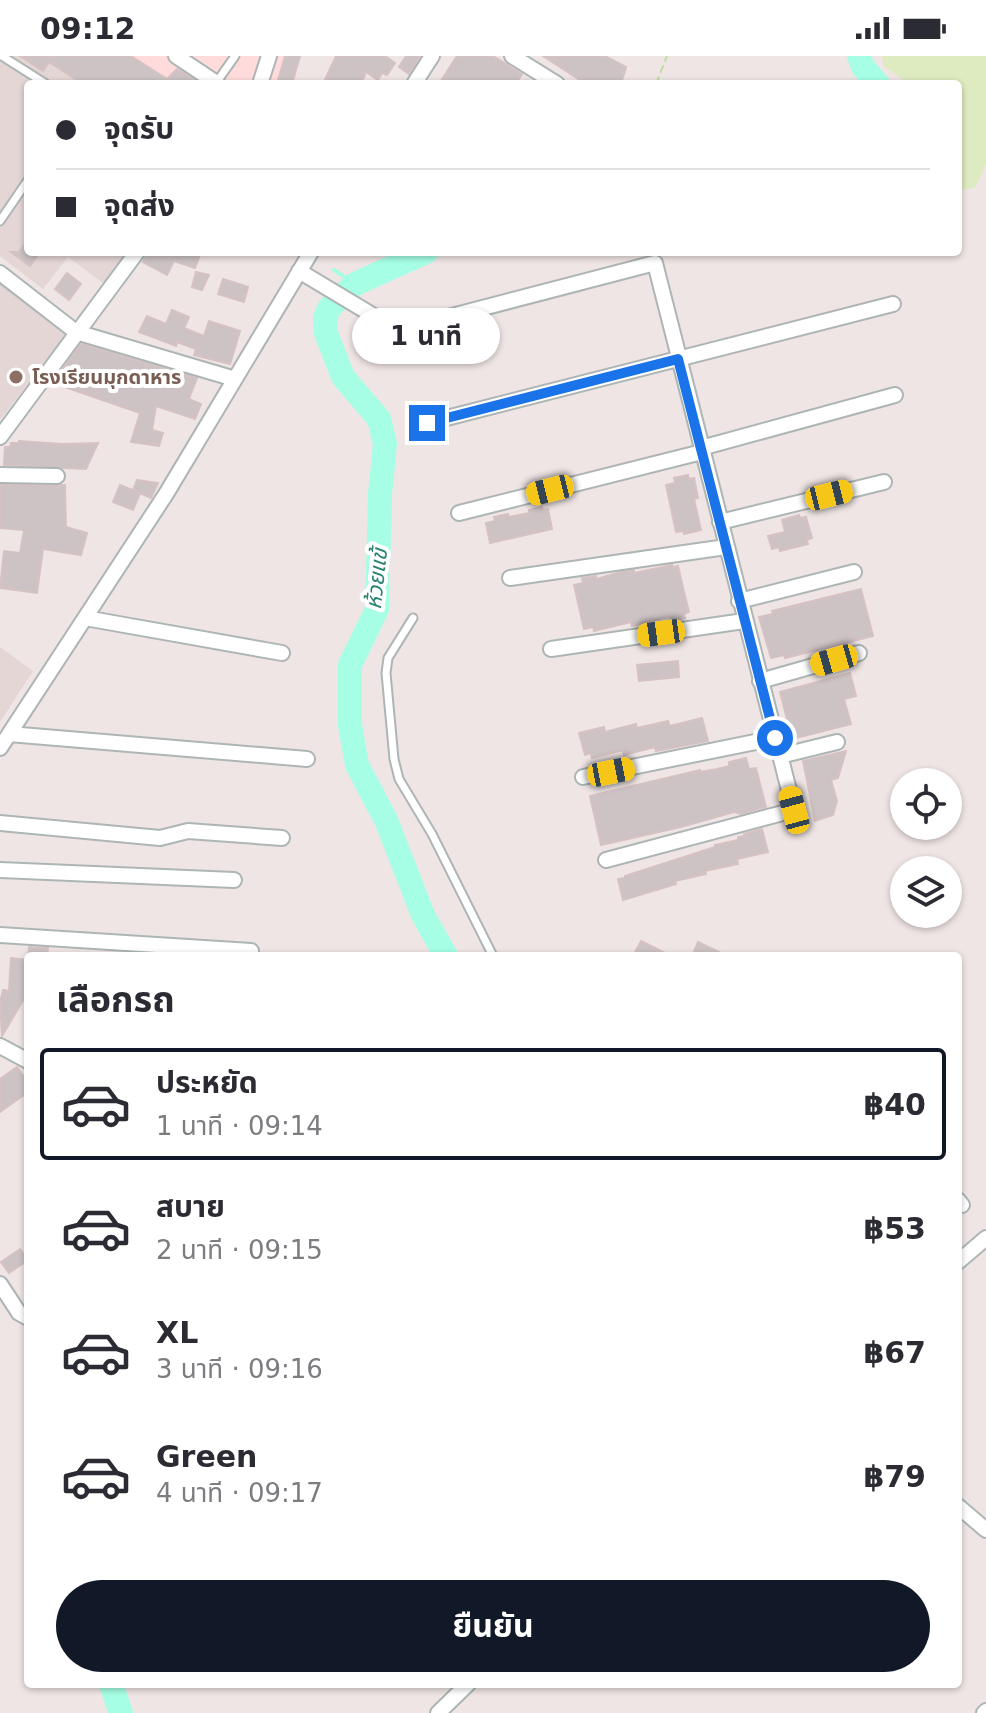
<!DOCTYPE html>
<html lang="th">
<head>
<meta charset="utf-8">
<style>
	body { margin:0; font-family:"DejaVu Sans","Noto Sans Thai",sans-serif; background:#f7f7f7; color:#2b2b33; height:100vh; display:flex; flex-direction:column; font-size:30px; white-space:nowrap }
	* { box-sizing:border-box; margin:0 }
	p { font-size:26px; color:#7c7c81 }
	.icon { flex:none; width:44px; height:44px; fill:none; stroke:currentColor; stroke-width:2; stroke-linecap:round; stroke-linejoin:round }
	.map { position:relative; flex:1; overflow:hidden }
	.sheet { position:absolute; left:24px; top:896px; width:938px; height:736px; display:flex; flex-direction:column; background:#fff; border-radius:8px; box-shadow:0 2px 6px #0004 }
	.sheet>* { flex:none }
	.hud { position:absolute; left:24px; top:24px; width:938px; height:176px; border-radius:8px; box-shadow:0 2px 6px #0004; display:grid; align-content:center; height:176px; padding:0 32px; background:#fff }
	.tools { position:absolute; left:890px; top:712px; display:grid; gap:16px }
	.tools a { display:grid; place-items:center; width:72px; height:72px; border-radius:50%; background:#fff; box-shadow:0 2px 6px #0004; font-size:40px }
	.end { position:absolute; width:36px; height:36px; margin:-18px; border:10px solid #1a73e8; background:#fff; box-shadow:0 0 0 4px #fff }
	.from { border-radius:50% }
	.bubble { position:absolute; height:56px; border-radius:28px; background:#fff; box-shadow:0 2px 6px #0004; font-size:26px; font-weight:700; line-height:56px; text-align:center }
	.car { position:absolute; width:24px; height:48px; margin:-24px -12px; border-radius:10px; box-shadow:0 0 6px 2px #0007; background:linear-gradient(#f5c518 24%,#345 0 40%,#f5c518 0 76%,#345 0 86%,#f5c518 0) }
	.hud b { display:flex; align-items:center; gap:28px; height:76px; font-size:30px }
	.hud b+b { border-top:2px solid #e1e1e2 }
	.hud i { width:20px; height:20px; background:#2b2b33 }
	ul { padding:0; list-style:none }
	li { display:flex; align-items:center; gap:24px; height:112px; margin:0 16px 12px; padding:0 16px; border:4px solid transparent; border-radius:8px }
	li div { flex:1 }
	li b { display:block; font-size:30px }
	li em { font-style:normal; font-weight:700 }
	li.current { border-color:#111827 }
	li>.icon { width:72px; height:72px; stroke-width:1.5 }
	h2 { padding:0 32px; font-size:36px; line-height:96px }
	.cta { display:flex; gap:16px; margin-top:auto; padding:16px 32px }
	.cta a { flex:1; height:92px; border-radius:48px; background:#111827; color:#fff; font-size:32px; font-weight:700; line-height:92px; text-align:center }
	.status { display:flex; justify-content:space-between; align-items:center; height:56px; padding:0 40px; background:#fff; direction:ltr }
	.status svg { height:22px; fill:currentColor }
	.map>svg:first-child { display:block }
	.commercial { fill:#ffdcdb }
	.education { fill:#e3d6d5 }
	.green { fill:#deeabf }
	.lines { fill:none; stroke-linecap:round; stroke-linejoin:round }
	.stream { stroke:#a6ffe5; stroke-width:4 }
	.river { stroke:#a6ffe5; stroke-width:24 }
	.building { fill:#cdc3c4; stroke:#d6c2c3; stroke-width:2 }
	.service-casing { stroke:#adb6b5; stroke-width:11 }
	.minor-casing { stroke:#adb6b5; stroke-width:18 }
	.path { stroke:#bddda1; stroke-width:2; stroke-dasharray:8 4; stroke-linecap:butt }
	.service { stroke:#fff; stroke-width:7 }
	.minor { stroke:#fff; stroke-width:14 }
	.route { stroke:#1a73e8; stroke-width:10 }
	.education-dot { fill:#8d6e63; stroke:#fff; stroke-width:3 }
	.labels { text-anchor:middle; stroke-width:8; stroke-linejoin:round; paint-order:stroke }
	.education-label { font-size:20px; font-weight:bold; fill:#785e54; stroke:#fff; text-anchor:start }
	.water-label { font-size:22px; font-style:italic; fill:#2b8370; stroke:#fff }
</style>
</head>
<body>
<div class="status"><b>09:12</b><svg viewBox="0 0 49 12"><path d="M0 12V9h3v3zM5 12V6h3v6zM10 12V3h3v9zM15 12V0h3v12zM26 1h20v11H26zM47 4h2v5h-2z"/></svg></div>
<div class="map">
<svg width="986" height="1657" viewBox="0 0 986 1657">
	<rect width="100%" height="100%" fill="#f0e5e5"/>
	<path class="commercial" d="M131 0H285L277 28H202L177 13 168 23Z"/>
	<path class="education" d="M0 0H100L145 28H28V196H128L103 227 68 201 43 233 0 200Z
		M0 228 66 278 0 364Z
		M0 591 33 615 0 666Z"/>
	<path class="green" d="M882 0H986V108L975 132 958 134V28H909L884 10Z"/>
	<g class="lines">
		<path class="stream" d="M334 214 355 228"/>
		<path class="river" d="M859 0 863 11 878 28
			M426 196 355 228 330 251 325 262 326 277 343 321 379 363 385 388 380 438 377 553 350 609V669L357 709 386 764 423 859 446 900
			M111 1628 121 1657"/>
	</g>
	<path class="building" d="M20 0H131L167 23 177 13 198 26 83 28 49 6 43 15Z
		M285 0H300L292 28H277Z
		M336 0H385L395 7 387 19 382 17 378 24 366 16 361 28H323Z
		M406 0H420L409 18 399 11Z
		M457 0H493L522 18 516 28H439Z
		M543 0H605L626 11 621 28H586Z
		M28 184V196H40L30 210 11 196H19Z
		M154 196H201L195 212 174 205 167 219 143 206 148 197 156 201Z
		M196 216 209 219 202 234 192 231Z
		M67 217 81 228 69 244 55 233Z
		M223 223 248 231 244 246 218 238Z
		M172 254 189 261 184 272 204 280 209 265 240 275 230 308 194 299 196 293 177 286 176 290 139 276 147 260 166 268Z
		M81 288 197 322 189 343 201 348 195 363 156 350 152 374 163 377 159 390 131 386 140 357 53 327Z
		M19 385 62 388 98 387 86 413 4 409 5 391H10L11 387H19Z
		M688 419 689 423 694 422 698 442 694 443 701 474 684 478 683 475 676 476 666 429 675 427 674 422Z
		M137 424 158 427 151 442 133 434Z
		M0 429H65L66 471 87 477 81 499 43 493 37 537 0 532 4 495 20 497 24 474 0 472Z
		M120 429 140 437 133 454 113 446Z
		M542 451 543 454 548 453 552 473 490 487 486 467 495 465 494 461 508 458 509 461 529 457V454Z
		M799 459 800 462 806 461 812 482 807 484 808 488 780 495 779 491 772 493 768 480 785 476 782 464Z
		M672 509 673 511 678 510 684 536 689 556 684 558 685 562 671 565 670 560 632 570 631 566 594 575 593 571 584 573 574 529 583 527 582 522 596 520 597 523 620 516 634 514V517Z
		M861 533 873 580 785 602 784 599 771 602 759 561 773 558 772 555Z
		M678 605 679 621 639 625 637 609Z
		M850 617 856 640 844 643 851 668 792 683 780 636Z
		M702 662 708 685 656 695 655 691 624 699 623 694 592 702 591 697 585 699 579 677 604 671 605 676 636 668 637 672 668 665 670 670Z
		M846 695 838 722 831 724 837 745 833 759 815 765 803 705Z
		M746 702 749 713 756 712 766 751 741 758 734 756 681 771 601 789 590 740 700 714V716L717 713 729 710V706Z
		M762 773 768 796 737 803 738 808 705 815 706 818 675 825 676 828 623 844 618 823 625 822V820L715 791V789L738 784V781L745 780 744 778Z
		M641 885 671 900H633Z
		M698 886 727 900H692Z
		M29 891 48 892 47 900H28Z
		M11 902 28 904V936L2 980 0 947 3 934 9 935Z
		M17 1011 28 1027V1036L0 1056V1023Z
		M20 1193 28 1204 9 1217 1 1206Z"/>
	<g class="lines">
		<defs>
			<path id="service" d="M2 0 46 28
				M216 27 235 0
				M0 165 28 124
				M413 562 388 602 386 617 394 703 399 723 432 778 493 900"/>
			<path id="minor" d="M176 0 218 28
				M512 0 557 28
				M260 28 269 0
				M414 28 432 0
				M299 215 394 272 402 273 655 207 794 754 606 804
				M0 217 76 276 235 323
				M427 367 893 248
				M0 381 137 196
				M701 392 895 339
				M0 419 57 420
				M459 457 702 396
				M720 466 884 426
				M510 522 726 491
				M739 545 854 516
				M85 562 282 597
				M551 593 744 565
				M760 625 859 597
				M9 678 307 703
				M0 692 166 438 311 196
				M780 700 837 686
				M583 721 775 682
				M0 767 160 782 188 775 282 782
				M0 814 234 824
				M0 879 251 895
				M0 990 28 1005
				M958 1144 962 1149
				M958 1206 986 1182
				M0 1228 19 1257 28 1262
				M958 1450 986 1474
				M438 1657 468 1628
				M984 1657 986 1655"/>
		</defs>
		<use href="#service" class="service-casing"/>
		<use href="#minor" class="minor-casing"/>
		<path class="path" d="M656 28 667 0"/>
		<use href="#service" class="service"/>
		<use href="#minor" class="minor"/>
	</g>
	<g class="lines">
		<path class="route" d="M427 367 678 303 775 682"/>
	</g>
	<circle class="education-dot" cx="16" cy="321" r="8"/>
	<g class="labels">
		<g class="education-label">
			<text x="32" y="328">โรงเรียนมุกดาหาร</text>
		</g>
		<g class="water-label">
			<text transform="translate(376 523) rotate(-84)" y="8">ห้วยแข้</text>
		</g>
	</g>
</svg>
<div class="tools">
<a><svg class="icon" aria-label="locate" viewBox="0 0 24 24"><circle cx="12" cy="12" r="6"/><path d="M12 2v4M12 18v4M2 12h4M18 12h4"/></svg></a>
<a><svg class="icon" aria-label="layers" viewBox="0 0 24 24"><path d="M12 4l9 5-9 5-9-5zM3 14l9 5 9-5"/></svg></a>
</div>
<i class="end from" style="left:775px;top:682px"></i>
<i class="end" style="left:427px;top:367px"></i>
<div class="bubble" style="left:352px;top:252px;width:148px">1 นาที</div>
<i class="car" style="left:550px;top:434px;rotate:256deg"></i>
<i class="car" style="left:829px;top:439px;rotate:76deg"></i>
<i class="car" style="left:661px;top:577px;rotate:262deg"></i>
<i class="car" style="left:834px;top:604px;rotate:254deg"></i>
<i class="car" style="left:611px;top:716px;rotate:79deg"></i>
<i class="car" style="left:794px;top:754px;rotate:345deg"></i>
<div class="hud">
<b><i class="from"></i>จุดรับ</b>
<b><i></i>จุดส่ง</b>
</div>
<section class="sheet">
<h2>เลือกรถ</h2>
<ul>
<li class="current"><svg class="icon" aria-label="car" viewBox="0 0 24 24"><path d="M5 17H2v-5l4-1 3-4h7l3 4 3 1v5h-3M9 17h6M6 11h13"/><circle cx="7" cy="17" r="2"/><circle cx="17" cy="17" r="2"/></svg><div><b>ประหยัด</b><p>1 นาที · 09:14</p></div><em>฿40</em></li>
<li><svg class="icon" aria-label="car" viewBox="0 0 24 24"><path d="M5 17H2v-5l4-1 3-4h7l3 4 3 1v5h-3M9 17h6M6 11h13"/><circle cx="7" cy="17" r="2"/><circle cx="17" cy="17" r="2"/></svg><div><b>สบาย</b><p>2 นาที · 09:15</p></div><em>฿53</em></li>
<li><svg class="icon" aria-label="car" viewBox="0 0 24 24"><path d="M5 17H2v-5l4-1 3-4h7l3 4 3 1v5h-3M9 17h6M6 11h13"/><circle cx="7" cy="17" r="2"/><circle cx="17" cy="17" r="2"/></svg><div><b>XL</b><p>3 นาที · 09:16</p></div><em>฿67</em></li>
<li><svg class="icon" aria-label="car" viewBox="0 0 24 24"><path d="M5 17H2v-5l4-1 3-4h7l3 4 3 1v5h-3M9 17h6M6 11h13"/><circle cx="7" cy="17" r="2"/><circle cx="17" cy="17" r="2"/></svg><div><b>Green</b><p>4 นาที · 09:17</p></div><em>฿79</em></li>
</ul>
<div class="cta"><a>ยืนยัน</a></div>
</section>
</div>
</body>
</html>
